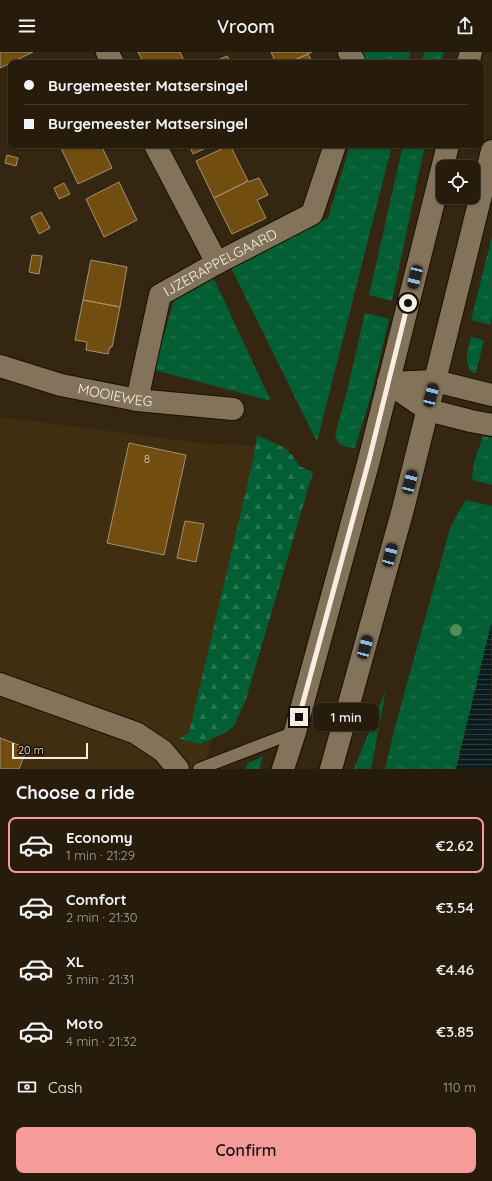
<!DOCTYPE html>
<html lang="en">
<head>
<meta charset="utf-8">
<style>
	body { margin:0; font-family:Quicksand,sans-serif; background:#33291a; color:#f1f3f6; height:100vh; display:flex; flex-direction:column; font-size:15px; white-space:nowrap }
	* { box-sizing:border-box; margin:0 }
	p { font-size:13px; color:#a4a19d }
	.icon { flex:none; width:22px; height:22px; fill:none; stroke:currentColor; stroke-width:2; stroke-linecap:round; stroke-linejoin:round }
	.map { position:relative; height:717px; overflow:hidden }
	.details { display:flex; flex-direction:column; background:#271c0c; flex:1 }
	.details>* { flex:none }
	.guide { position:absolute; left:8px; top:8px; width:476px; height:88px; border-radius:8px; box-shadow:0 1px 3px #0004,0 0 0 1px #433a2d; display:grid; align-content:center; height:88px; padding:0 16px; background:#271c0c }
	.fabs { position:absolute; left:436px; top:108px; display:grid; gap:8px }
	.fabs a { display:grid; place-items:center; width:44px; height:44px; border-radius:8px; background:#271c0c; box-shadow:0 1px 3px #0004,0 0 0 1px #433a2d; font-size:20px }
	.scale { position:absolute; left:12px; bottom:10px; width:76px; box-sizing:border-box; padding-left:4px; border:2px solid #f7eee1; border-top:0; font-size:11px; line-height:14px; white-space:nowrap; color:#f7eee1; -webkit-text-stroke:3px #171007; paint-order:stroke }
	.end { position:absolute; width:18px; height:18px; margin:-9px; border:5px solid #f7eee1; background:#111; box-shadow:0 0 0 2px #111 }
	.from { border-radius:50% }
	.bubble { position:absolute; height:28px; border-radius:8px; background:#271c0c; box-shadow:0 1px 3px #0004,0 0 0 1px #433a2d; font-size:13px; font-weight:600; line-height:28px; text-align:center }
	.car { position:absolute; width:12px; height:24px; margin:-12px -6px; border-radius:5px; box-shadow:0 0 3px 1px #0007; background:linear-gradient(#222 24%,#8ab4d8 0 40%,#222 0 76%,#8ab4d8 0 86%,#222 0) }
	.guide b { display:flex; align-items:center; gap:14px; height:38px; font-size:15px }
	.guide b+b { border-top:1px solid #433a2d }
	.guide i { width:10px; height:10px; background:#f1f3f6 }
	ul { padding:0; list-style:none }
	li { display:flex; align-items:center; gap:12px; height:56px; margin:0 8px 6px; padding:0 8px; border:2px solid transparent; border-radius:8px }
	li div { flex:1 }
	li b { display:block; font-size:15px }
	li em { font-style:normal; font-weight:600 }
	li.active { border-color:#f59b9a }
	li>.icon { width:36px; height:36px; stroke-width:1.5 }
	h2 { padding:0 16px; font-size:18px; line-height:48px }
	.pay { display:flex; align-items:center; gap:10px; height:44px; padding:0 16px; font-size:15px }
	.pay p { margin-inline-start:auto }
	.action { display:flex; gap:8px; margin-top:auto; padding:8px 16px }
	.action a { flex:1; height:46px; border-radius:8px; background:#f59b9a; color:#111; font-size:16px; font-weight:600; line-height:46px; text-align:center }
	header { display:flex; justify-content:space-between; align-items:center; height:52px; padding:0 16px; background:#271c0c; font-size:18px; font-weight:600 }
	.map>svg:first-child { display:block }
	.built { fill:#402e11 }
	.grass { fill:url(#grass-tufts) }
	.forest { fill:url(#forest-firs) }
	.water { fill:url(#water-rules) }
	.building { fill:#714e0f; stroke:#a29178 }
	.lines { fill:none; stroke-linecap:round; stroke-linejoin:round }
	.service-casing { stroke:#1b0f00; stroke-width:14 }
	.minor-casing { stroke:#1b0f00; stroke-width:24 }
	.secondary-casing { stroke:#1b0f00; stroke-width:24 }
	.service { stroke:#84735b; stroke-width:12 }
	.minor { stroke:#84735b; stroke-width:22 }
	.secondary { stroke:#84735b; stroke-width:22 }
	.tree { fill:#568c5d }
	.route { stroke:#f7eee1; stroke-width:5 }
	.labels { text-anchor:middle; stroke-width:3; stroke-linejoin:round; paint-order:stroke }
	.number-label { font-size:12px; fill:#d6c6ac }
	.street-label { font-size:14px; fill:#f7eee1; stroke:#171007 }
</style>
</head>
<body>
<header><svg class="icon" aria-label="menu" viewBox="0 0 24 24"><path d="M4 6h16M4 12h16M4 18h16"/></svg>Vroom<svg class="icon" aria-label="share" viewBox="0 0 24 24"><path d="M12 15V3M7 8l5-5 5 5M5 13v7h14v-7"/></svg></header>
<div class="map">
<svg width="492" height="717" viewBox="0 0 492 717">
	<defs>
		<pattern id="grass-tufts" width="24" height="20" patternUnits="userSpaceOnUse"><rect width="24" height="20" fill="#035e33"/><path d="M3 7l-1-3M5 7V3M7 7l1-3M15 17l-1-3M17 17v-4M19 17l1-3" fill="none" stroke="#287550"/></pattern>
		<pattern id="forest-firs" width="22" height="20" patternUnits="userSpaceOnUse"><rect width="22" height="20" fill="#035e33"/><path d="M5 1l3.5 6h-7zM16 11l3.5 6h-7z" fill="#287550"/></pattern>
		<pattern id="water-rules" width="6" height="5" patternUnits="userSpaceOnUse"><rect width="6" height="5" fill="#0b1b1e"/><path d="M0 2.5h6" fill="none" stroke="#2f3c3e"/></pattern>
	</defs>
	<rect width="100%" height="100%" fill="#342610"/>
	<path class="built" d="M0 365 202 391 290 395 204 717H0Z"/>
	<path class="grass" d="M361 0H410L408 11H367Z
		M424 0H444L441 11H422Z
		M350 93H392L317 390 231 216 328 166Z
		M403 93H425L392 249 369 243Z
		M492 184V264L490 273 471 268Z
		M213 225 271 349 154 318 175 244Z
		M365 261 389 267 372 340 355 396C344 394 338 396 335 383L347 339Z
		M471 285 484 288 476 321H473C463 309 467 300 471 285Z
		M483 384 492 386V433L472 428 474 410Z
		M466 448 492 454V572L456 717H385L396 671 449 480 457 462Z
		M386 638 371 717H354Z
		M263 704 259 717H245L248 711Z"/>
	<path class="forest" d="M257 383 283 395 293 404 299 414 313 420 246 647 234 674 227 680 200 692 179 687 189 681 253 408Z"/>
	<path class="water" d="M491 572 492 717H456Z"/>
	<path class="building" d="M0 0H33L0 16Z
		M138 0H180L185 11H144Z
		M271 0H312L288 11H276Z
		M308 2 313 11H288Z
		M227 4 231 11H220L218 8Z
		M67 93H101L112 116 78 132 61 96Z
		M189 93H212L193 102Z
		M230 93 248 129 214 146 196 109Z
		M7 103 18 106 16 114 5 111Z
		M259 126 268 143 257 148 266 166 232 182 214 146 248 129V130Z
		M119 130 137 168 104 185 86 147Z
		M64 131 70 142 59 147 54 136Z
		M41 160 50 176 39 182 31 165Z
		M32 203 42 204 39 222 29 220Z
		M91 208 127 215 120 255 83 248Z
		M83 248 120 255 112 295H110L108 302 86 298 87 290 75 288Z
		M129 391 186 403 164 503 107 491Z
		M185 469 204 472 196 510 177 506Z
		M0 686 27 696 19 717H0Z"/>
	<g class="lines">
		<defs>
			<path id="service" d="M199 717 295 680"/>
			<g id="minor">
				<path d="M107 0 113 11"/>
				<path d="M349 0 355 11"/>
				<path d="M155 93 217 211"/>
				<path id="s1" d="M0 314 61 333 137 348 233 357"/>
				<path d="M388 331 428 358 471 369 492 373"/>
				<path d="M388 331 435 329 492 343"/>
				<path id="s2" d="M137 348 160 243 217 211 312 162 335 93"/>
				<path d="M0 632 136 681 163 699 178 717"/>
			</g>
			<path id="secondary" d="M468 11 471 0
				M283 717 295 680 369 408 448 93
				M331 717 403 457 492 99"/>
		</defs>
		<use href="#service" class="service-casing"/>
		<use href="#minor" class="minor-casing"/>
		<use href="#secondary" class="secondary-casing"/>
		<use href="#service" class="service"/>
		<use href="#minor" class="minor"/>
		<use href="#secondary" class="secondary"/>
	</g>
	<circle class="tree" cx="456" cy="578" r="6"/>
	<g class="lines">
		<path class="route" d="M299 665 369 408 408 251"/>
	</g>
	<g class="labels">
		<g class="number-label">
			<text x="147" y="411">8</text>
		</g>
		<g class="street-label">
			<text dy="5" stroke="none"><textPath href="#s2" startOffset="176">IJZERAPPELGAARD</textPath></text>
			<text dy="5" stroke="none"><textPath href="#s1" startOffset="119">MOOIEWEG</textPath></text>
		</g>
	</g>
</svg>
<div class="fabs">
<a><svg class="icon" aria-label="locate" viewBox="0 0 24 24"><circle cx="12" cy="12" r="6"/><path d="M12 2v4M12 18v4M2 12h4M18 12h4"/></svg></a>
</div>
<div class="scale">20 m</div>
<i class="end from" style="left:408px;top:251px"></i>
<i class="end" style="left:299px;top:665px"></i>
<div class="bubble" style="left:313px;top:651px;width:66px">1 min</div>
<i class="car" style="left:415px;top:225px;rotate:194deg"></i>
<i class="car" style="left:431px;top:343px;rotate:14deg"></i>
<i class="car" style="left:410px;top:430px;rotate:14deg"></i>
<i class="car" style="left:390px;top:503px;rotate:15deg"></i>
<i class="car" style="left:365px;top:595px;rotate:15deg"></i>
<div class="guide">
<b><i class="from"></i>Burgemeester Matsersingel</b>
<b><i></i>Burgemeester Matsersingel</b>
</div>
</div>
<section class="details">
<h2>Choose a ride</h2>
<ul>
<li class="active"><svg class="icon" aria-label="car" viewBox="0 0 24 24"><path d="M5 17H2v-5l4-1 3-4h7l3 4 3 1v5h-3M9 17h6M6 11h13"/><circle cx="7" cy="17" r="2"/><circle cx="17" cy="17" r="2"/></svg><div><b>Economy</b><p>1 min · 21:29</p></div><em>€2.62</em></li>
<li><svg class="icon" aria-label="car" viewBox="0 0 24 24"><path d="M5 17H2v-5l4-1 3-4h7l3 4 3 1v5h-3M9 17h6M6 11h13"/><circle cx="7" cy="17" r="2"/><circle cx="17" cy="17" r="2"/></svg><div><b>Comfort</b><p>2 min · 21:30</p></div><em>€3.54</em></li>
<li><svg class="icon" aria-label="car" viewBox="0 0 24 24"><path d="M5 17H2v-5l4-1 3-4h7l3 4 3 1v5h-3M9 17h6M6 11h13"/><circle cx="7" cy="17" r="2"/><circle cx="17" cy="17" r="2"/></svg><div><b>XL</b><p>3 min · 21:31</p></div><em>€4.46</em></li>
<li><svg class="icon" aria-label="car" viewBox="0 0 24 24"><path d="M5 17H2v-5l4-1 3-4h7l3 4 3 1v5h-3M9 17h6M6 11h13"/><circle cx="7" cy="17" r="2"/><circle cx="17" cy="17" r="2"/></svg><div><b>Moto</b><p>4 min · 21:32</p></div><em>€3.85</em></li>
</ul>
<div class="pay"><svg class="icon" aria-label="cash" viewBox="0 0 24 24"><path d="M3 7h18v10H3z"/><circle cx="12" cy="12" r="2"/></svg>Cash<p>110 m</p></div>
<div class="action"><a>Confirm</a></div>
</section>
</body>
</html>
